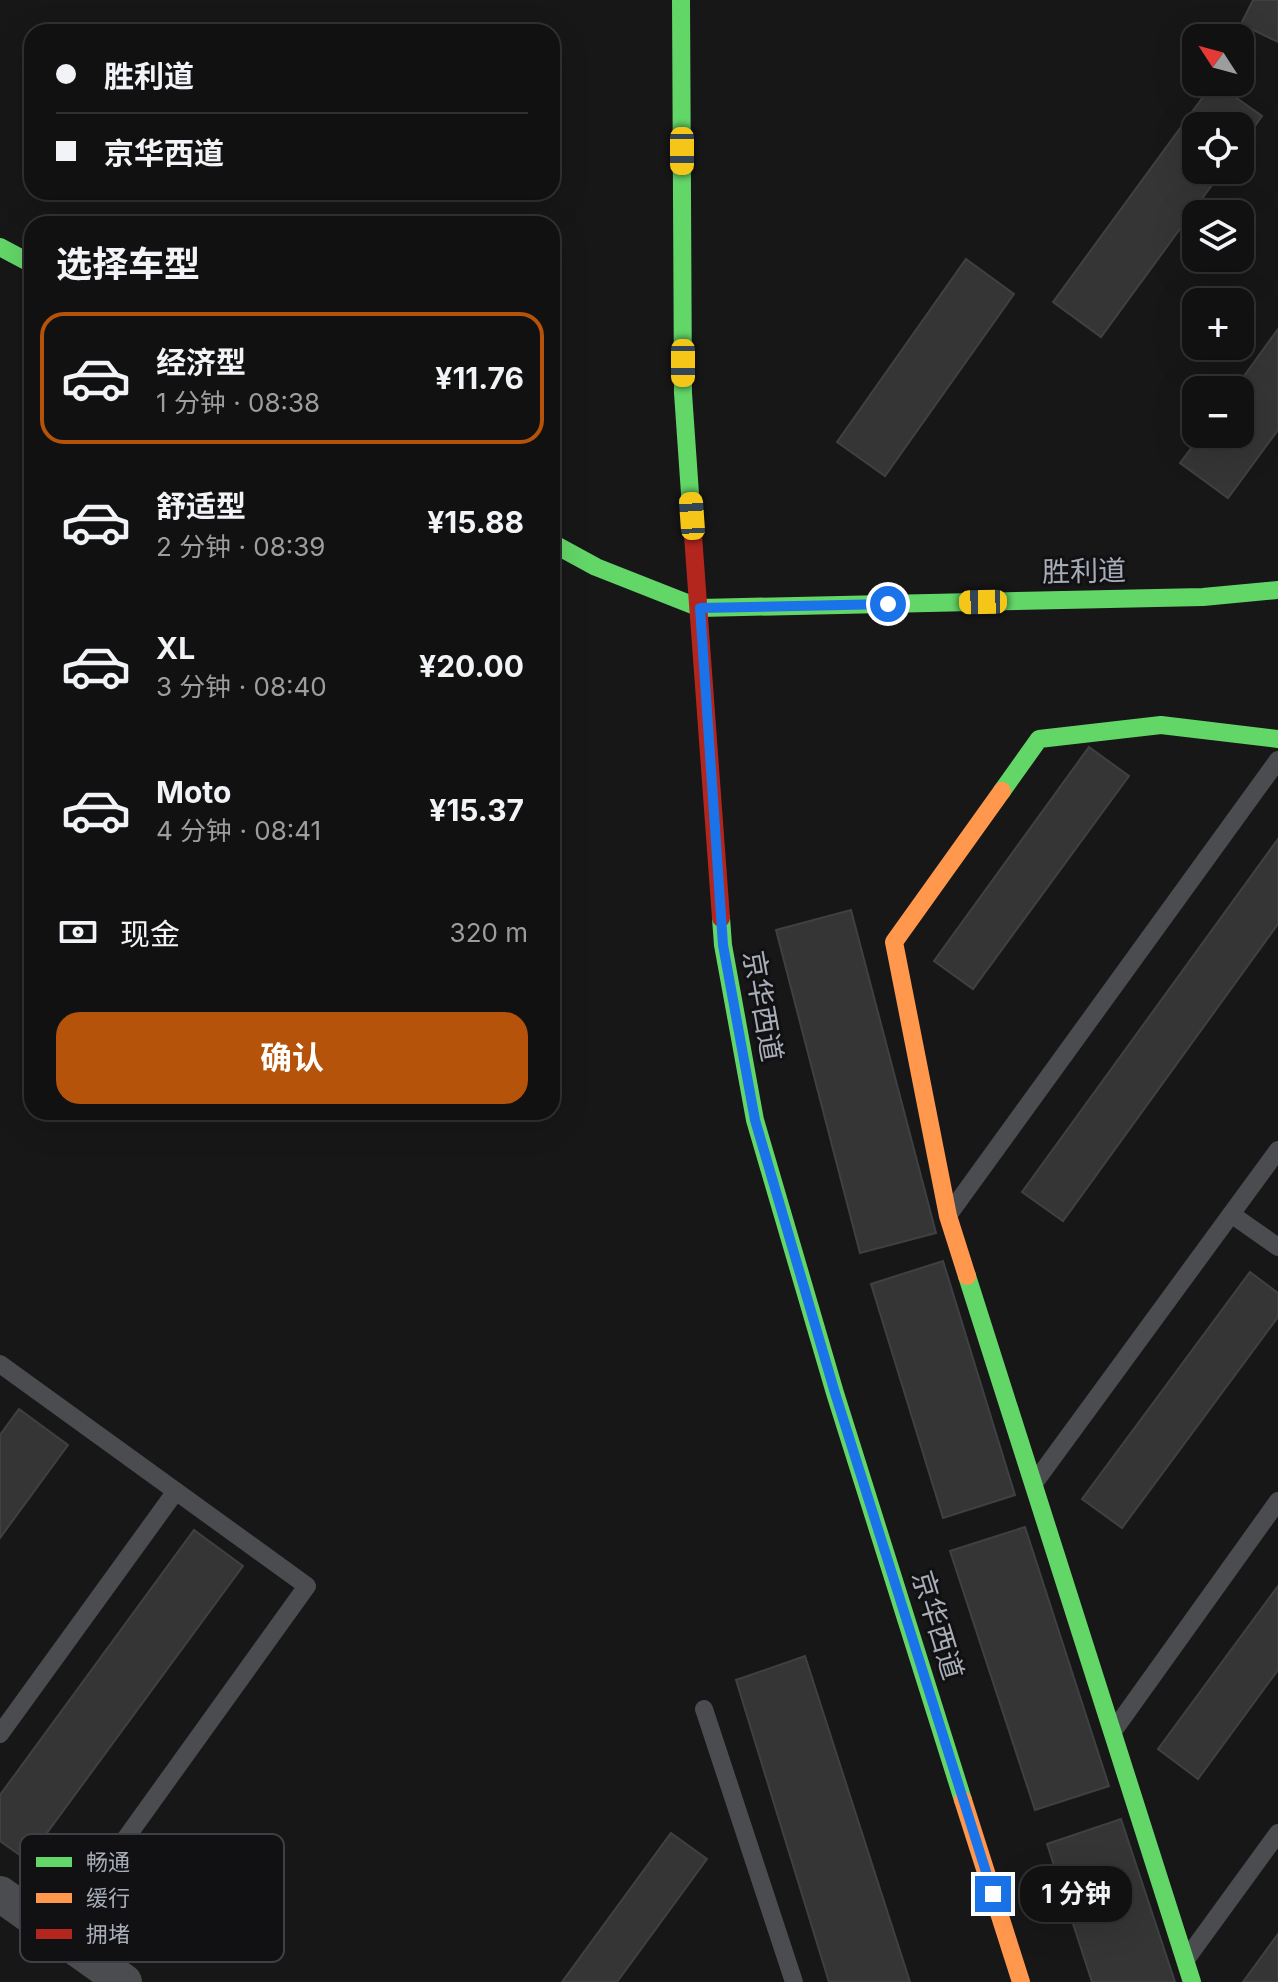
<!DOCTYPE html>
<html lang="zh">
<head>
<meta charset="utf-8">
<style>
	body { margin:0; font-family:Inter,"Noto Sans SC",sans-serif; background:#1a1a1a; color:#f1f3f6; height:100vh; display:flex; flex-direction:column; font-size:30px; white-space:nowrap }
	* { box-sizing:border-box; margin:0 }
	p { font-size:26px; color:#9c9d9f }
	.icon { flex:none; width:44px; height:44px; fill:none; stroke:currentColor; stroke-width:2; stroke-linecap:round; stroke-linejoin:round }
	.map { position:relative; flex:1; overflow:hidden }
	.details { position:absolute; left:24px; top:216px; width:536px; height:904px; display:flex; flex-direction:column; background:#111; border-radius:24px; box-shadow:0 8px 32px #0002,0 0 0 2px #303131 }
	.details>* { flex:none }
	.top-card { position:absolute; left:24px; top:24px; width:536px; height:176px; border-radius:24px; box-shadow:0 8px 32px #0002,0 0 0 2px #303131; display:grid; align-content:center; height:176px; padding:0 32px; background:#111 }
	.needle { width:52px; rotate:306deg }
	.controls { position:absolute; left:1182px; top:24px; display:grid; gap:16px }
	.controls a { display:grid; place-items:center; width:72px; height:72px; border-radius:16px; background:#111; box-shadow:0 8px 32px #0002,0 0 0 2px #303131; font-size:40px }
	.end { position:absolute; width:36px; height:36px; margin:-18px; border:10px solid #1a73e8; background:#fff; box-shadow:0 0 0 4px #fff }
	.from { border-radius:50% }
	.bubble { position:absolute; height:56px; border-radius:24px; background:#111; box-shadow:0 8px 32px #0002,0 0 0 2px #303131; font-size:26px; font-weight:700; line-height:56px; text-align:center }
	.car { position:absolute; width:24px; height:48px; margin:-24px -12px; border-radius:10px; box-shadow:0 0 6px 2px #0007; background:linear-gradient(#f5c518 24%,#345 0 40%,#f5c518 0 76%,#345 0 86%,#f5c518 0) }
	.top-card b { display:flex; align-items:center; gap:28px; height:76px; font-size:30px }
	.top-card b+b { border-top:2px solid #303131 }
	.top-card i { width:20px; height:20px; background:#f1f3f6 }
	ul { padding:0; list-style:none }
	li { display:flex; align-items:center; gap:24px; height:132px; margin:0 16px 12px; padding:0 16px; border:4px solid transparent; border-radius:24px }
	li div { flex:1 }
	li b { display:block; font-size:30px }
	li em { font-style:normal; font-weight:700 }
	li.active { border-color:#b45309 }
	li>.icon { width:72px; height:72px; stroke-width:1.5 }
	h2 { padding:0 32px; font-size:36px; line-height:96px }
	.pay { display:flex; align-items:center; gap:20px; height:88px; padding:0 32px; font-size:30px }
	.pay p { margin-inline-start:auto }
	.button { display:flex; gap:16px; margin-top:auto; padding:16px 32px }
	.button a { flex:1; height:92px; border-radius:24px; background:#b45309; color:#fff; font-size:32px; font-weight:700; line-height:92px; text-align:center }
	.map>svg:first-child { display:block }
	.building { fill:#353536; stroke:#3f4043; stroke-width:2 }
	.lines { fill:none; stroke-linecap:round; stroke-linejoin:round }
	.lane { stroke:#4b4c50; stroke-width:18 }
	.street { stroke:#4b4c50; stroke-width:36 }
	.fast { stroke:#63d668; stroke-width:18 }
	.slow { stroke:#ff974d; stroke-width:18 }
	.jam { stroke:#b3261e; stroke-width:18 }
	.route { stroke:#1a73e8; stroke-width:10 }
	.labels { text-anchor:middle; stroke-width:6; stroke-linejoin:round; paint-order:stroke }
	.street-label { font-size:28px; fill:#a8adb8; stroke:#111113 }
	.key { fill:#111113; stroke:#3e4045; stroke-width:2 }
	.key-label { font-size:22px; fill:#a8adb8 }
</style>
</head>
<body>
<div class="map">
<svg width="1278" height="1982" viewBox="0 0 1278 1982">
	<rect width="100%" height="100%" fill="#171717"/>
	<path class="building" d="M1253 0H1278V42L1241 24Z
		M1214 82 1262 116 1240 147V126H1196V170H1223L1101 337 1053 302Z
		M966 259 1014 294 885 476 837 442Z
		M1278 329V430L1228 498 1180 463 1202 434H1240V390H1234Z
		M1089 747 1129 776 973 989 934 961Z
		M1278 839V924L1063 1221 1022 1192Z
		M851 910 936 1233 860 1253 776 930Z
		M943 1261 1015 1495 943 1518 871 1284Z
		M1250 1272 1278 1293V1317L1122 1528 1082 1499Z
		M19 1409 68 1445 0 1538V1435Z
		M1025 1527 1109 1786 1035 1810 950 1551Z
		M194 1530 243 1566 27 1860 0 1841V1795Z
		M1278 1586V1670L1198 1779 1158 1749Z
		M805 1656 910 1982H829L736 1680Z
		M1121 1819 1175 1982H1092L1047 1844Z
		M671 1833 707 1859 617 1982H562Z
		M1278 1934V1982H1243Z"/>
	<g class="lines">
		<path class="lane" d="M952 1210 1278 760
			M1231 1214 1278 1247
			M0 1364 307 1586 57 1934
			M1035 1482 1278 1150
			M704 1709 794 1982
			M1114 1730 1278 1501
			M0 1734 176 1491
			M1187 1958 1278 1833"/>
		<path class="street" d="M0 1894 124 1982"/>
		<path class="fast" d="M681 0 683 393 691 508
			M0 247 32 264
			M552 543 596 567 700 608 1203 597 1278 590
			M1002 791 1039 739 1161 725 1278 739
			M721 918 723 945 755 1120 835 1393 963 1800
			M967 1276 1192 1982"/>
		<path class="slow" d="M967 1276 948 1216 894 942 1002 791
			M963 1800 1021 1982"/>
		<path class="jam" d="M691 508 721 918"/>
	</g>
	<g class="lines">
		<path class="route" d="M888 604 700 608 723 945 755 1120 835 1393 993 1894"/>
	</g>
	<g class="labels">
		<g class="street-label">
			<text transform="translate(1084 571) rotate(-1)" y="10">胜利道</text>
			<text transform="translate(763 1006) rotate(80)" y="10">京华西道</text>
			<text transform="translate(938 1625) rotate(73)" y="10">京华西道</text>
		</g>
	</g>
	<rect x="20" y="1834" width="264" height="128" rx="12" class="key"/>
	<rect x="36" y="1857" width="36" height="10" fill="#63d668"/>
	<rect x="36" y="1893" width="36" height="10" fill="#ff974d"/>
	<rect x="36" y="1929" width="36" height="10" fill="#b3261e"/>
	<g class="key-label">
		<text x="86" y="1870">畅通</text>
		<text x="86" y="1906">缓行</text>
		<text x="86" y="1942">拥堵</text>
	</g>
</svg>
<div class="controls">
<a><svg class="needle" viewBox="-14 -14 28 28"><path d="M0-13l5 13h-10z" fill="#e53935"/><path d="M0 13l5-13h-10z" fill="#9c9d9f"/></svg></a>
<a><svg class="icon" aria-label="locate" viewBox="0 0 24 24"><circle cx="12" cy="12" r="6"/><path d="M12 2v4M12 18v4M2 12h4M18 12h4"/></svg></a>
<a><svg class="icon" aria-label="layers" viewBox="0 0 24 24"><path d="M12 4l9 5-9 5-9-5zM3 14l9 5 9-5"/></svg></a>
<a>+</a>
<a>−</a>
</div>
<i class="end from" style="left:888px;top:604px"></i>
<i class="end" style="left:993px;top:1894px"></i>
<div class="bubble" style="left:1020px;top:1866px;width:112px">1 分钟</div>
<i class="car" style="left:682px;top:151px;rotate:180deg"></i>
<i class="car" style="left:683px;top:363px;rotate:180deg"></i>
<i class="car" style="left:692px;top:516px;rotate:356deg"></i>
<i class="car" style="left:983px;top:602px;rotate:269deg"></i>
<div class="top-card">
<b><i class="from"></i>胜利道</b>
<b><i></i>京华西道</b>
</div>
<section class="details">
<h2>选择车型</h2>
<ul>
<li class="active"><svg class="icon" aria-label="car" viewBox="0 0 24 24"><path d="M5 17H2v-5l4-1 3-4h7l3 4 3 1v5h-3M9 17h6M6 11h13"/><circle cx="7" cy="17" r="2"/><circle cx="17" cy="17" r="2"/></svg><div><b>经济型</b><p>1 分钟 · 08:38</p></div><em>¥11.76</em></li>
<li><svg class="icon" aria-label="car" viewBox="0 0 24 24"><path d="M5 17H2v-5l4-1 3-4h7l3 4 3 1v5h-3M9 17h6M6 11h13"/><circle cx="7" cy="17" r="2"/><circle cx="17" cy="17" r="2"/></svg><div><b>舒适型</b><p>2 分钟 · 08:39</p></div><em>¥15.88</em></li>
<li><svg class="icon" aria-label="car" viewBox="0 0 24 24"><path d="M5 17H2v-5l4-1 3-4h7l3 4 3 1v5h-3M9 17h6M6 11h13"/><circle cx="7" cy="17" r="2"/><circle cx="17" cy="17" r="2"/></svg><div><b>XL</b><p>3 分钟 · 08:40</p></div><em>¥20.00</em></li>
<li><svg class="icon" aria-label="car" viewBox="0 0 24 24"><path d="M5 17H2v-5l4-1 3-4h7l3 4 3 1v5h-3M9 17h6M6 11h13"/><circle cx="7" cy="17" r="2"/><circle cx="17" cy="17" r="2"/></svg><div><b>Moto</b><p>4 分钟 · 08:41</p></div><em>¥15.37</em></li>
</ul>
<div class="pay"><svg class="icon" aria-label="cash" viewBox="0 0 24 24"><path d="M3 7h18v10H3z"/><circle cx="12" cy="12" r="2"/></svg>现金<p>320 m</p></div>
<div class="button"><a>确认</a></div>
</section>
</div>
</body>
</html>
